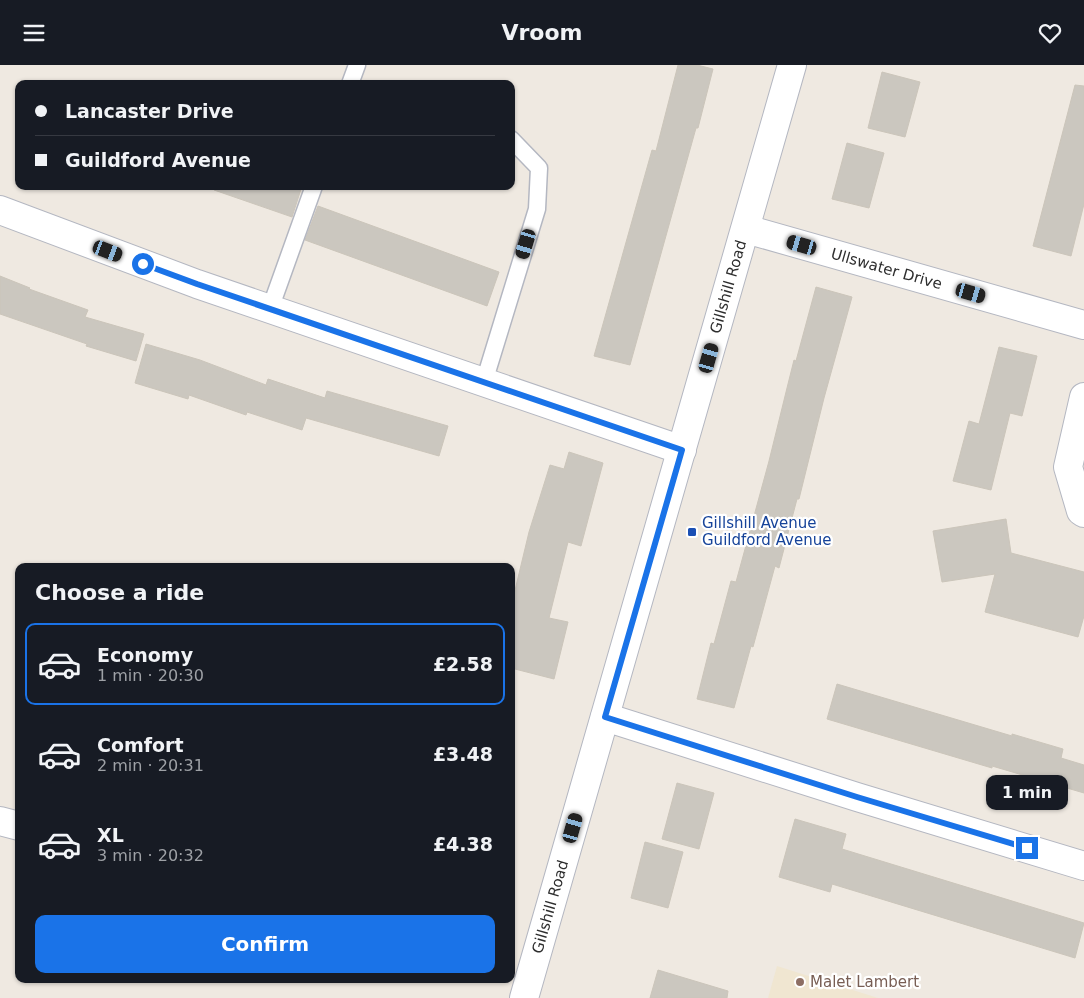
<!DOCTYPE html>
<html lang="en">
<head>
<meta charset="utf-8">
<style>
	body { margin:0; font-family:"DejaVu Sans",sans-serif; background:#242831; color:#f1f3f6; height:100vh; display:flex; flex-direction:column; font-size:19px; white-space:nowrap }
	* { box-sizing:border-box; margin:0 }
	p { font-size:16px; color:#9ea1a6 }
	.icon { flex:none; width:28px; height:28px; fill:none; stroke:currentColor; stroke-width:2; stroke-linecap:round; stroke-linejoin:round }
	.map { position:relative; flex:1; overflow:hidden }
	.details { position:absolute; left:15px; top:498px; width:500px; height:420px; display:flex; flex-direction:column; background:#171b24; border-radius:10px; box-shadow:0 1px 4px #0004 }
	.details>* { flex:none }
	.hud { position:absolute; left:15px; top:15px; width:500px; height:110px; border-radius:10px; box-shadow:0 1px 4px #0004; display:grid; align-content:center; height:110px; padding:0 20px; background:#171b24 }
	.end { position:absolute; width:22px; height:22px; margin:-11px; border:6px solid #1a73e8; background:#fff; box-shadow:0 0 0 2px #fff }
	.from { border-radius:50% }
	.bubble { position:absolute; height:35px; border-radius:10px; background:#171b24; box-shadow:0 1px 4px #0004; font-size:16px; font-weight:700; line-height:35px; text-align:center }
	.car { position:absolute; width:15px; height:30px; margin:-15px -8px; border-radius:6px; box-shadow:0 0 4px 1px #0007; background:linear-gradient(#222 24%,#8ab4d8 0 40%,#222 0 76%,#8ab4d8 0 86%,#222 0) }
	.hud b { display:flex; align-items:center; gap:18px; height:48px; font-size:19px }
	.hud b+b { border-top:1px solid #363941 }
	.hud i { width:12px; height:12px; background:#f1f3f6 }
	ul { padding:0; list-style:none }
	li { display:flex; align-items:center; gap:15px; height:82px; margin:0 10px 8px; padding:0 10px; border:2px solid transparent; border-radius:10px }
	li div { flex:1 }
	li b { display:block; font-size:19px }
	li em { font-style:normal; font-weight:700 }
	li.active { border-color:#1a73e8 }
	li>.icon { width:45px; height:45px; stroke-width:1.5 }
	h2 { padding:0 20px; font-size:22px; line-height:60px }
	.button { display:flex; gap:10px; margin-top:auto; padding:10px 20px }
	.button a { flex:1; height:58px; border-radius:10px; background:#1a73e8; color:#fff; font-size:20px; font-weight:700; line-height:58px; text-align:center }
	header { display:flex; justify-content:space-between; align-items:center; height:65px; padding:0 20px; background:#171b24; font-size:22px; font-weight:700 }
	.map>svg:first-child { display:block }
	.education { fill:#f0e6d1 }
	.building { fill:#cbc7bf; stroke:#cbc5ba }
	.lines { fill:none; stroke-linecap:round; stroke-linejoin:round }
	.lane-casing { stroke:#b4b7c1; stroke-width:19 }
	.street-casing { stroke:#b4b7c1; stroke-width:30 }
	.lane { stroke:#fff; stroke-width:16 }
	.street { stroke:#fff; stroke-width:28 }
	.route { stroke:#1a73e8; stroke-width:6 }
	.transit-dot { fill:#1a4fb4; stroke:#fff; stroke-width:2 }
	.education-dot { fill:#8d6e63; stroke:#fff; stroke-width:2 }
	.labels { text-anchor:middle; stroke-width:4.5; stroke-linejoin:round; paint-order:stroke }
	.street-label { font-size:15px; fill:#2e2e2e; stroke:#fff }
	.transit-label { font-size:15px; fill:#164399; stroke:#fff; text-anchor:start }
	.education-label { font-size:15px; fill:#785e54; stroke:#fff; text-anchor:start }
</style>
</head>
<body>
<header><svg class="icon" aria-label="menu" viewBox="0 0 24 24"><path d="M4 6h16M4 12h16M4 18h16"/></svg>Vroom<svg class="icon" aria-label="heart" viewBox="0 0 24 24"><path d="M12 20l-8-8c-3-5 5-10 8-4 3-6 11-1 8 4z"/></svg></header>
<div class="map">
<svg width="1084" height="933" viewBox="0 0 1084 933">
	<rect width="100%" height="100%" fill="#efe9e1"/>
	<path class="education" d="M777 901 878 933H768Z"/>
	<path class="building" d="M678 0H697L713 4 698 63H696L630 300 594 291 652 85 656 86Z
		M882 7 920 17 905 72 868 63Z
		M1075 20 1084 21V139L1071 191 1033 181Z
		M847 78 884 88 869 143 832 134Z
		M215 121H302L292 152 214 125Z
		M318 141 499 207 487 241 305 175Z
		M0 211 30 223 29 224 88 245 85 252 144 269 136 296 86 281 87 279 0 249Z
		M816 222 852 232 824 333 799 434H797L779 503 775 501 753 582 751 581 734 643 697 634 711 578 714 579 731 516 736 517 769 396 787 323 794 295 796 296Z
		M146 279 200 295 266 320 268 314 325 333 327 326 448 361 439 391 306 353 302 365 247 347 246 350 189 330 188 334 135 318Z
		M999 282 1037 291 1022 351 1010 348 991 425 953 416 969 356 979 359Z
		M569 387 603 398 581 481 568 477 549 553 568 557 554 614 511 603V542L529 467 550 400 564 404Z
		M1006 454 1011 488 1084 507V551L1078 572 985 547 995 509 942 517 933 466Z
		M837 619 1012 671V669L1063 684 1061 693 1084 700V728L992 701V703L827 654Z
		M677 718 714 728 699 784 662 774Z
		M795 754 846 769 842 784 1084 858 1075 893 832 819 830 827 779 812Z
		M645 777 683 787 668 843 631 833Z
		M658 905 728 926 727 933H650Z"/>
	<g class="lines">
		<defs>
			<path id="lane" d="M350 19 357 0
				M270 244 314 121
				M484 317 537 144 539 103 511 74"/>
			<g id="street">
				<path d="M0 145 197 219 682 385"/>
				<path id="s1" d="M746 164 1084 260"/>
				<path d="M1084 332 1068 402 1081 446 1084 448"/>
				<path d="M605 652 857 732 1084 801"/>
				<path d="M0 756 19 761"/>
				<path id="s2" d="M524 933 792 0"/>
			</g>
		</defs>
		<use href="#lane" class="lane-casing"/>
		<use href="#street" class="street-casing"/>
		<use href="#lane" class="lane"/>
		<use href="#street" class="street"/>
	</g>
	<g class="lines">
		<path class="route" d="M143 199 197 219 682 385 605 652 857 732 1027 783"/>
	</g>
	<rect class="transit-dot" x="687" y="462" width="10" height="10" rx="2.5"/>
	<circle class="education-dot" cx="800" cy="917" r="5"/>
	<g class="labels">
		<g class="street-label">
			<text dy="5" stroke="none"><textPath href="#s1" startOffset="146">Ullswater Drive</textPath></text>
			<text dy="5" stroke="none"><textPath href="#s2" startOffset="740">Gillshill Road</textPath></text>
			<text dy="5" stroke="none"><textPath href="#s2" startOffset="95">Gillshill Road</textPath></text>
		</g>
		<g class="transit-label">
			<text x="702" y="463">Gillshill Avenue<tspan x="702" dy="17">Guildford Avenue</tspan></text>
		</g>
		<g class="education-label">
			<text x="810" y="922">Malet Lambert</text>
		</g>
	</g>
</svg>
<i class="end from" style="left:143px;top:199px"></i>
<i class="end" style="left:1027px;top:783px"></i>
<div class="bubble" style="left:986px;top:710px;width:82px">1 min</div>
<i class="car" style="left:526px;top:179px;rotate:197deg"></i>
<i class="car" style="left:802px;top:180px;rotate:286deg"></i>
<i class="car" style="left:108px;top:186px;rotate:111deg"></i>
<i class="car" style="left:971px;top:228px;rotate:106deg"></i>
<i class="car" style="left:709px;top:293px;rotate:16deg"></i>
<i class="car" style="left:573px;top:763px;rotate:16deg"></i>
<div class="hud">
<b><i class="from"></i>Lancaster Drive</b>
<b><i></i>Guildford Avenue</b>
</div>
<section class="details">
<h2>Choose a ride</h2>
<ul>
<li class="active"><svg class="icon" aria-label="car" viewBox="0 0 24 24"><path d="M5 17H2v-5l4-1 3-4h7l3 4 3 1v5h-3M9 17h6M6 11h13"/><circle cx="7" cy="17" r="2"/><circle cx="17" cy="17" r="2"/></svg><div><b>Economy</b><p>1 min · 20:30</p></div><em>£2.58</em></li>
<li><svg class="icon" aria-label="car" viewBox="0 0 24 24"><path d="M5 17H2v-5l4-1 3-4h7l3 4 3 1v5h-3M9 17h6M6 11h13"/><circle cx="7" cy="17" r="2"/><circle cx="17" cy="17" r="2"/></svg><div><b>Comfort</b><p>2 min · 20:31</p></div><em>£3.48</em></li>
<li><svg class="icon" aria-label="car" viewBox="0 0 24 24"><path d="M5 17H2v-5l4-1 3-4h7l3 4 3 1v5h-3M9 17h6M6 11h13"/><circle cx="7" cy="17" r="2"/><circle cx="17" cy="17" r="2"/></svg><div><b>XL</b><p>3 min · 20:32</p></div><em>£4.38</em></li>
</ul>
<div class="button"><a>Confirm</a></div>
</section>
</div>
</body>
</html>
